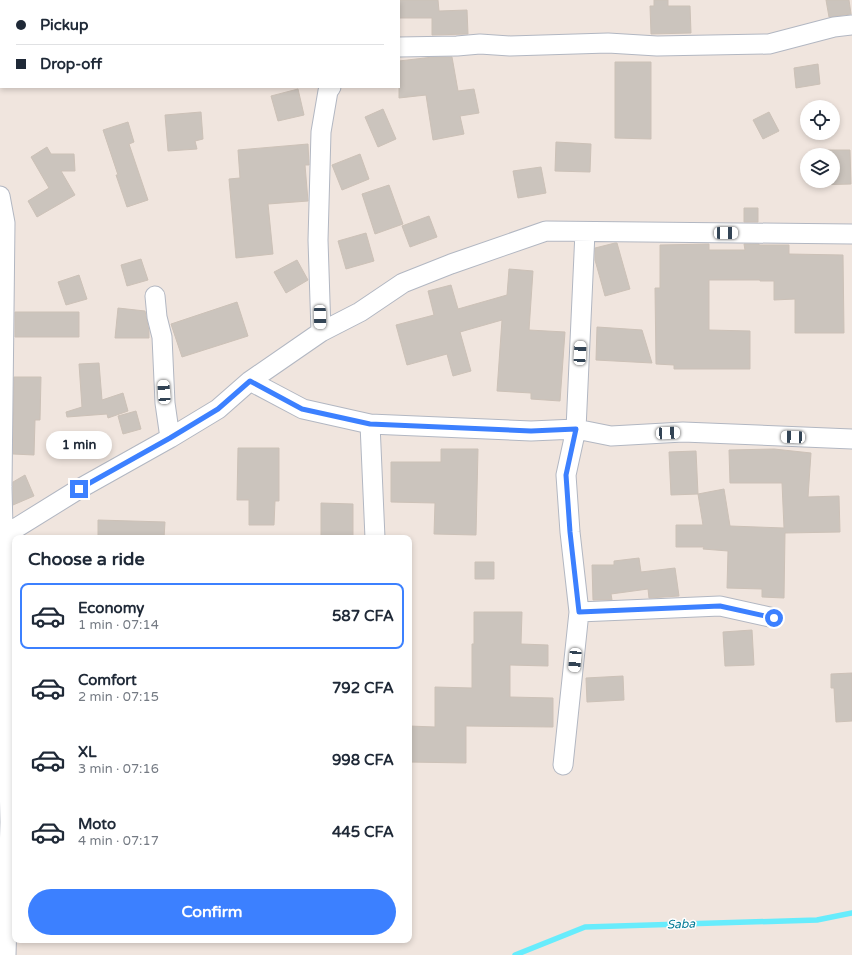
<!DOCTYPE html>
<html lang="en">
<head>
<meta charset="utf-8">
<style>
	body { margin:0; font-family:"Varela Round",sans-serif; background:#f6f6f7; color:#1f2937; height:100vh; display:flex; flex-direction:column; font-size:15px; white-space:nowrap }
	* { box-sizing:border-box; margin:0 }
	p { font-size:13px; color:#747a83 }
	.icon { flex:none; width:22px; height:22px; fill:none; stroke:currentColor; stroke-width:2; stroke-linecap:round; stroke-linejoin:round }
	.map { position:relative; flex:1; overflow:hidden }
	.drawer { position:absolute; left:12px; top:535px; width:400px; height:408px; display:flex; flex-direction:column; background:#fff; border-radius:8px; box-shadow:0 2px 6px #0003 }
	.drawer>* { flex:none }
	.banner { position:absolute; left:0px; top:0px; width:400px; height:88px; box-shadow:0 2px 6px #0003; display:grid; align-content:center; height:88px; padding:0 16px; background:#fff }
	.buttons { position:absolute; left:800px; top:100px; display:grid; gap:8px }
	.buttons a { display:grid; place-items:center; width:40px; height:40px; border-radius:50%; background:#fff; box-shadow:0 2px 6px #0003; font-size:20px }
	.end { position:absolute; width:18px; height:18px; margin:-9px; border:5px solid #3c80ff; background:#fff; box-shadow:0 0 0 2px #fff }
	.from { border-radius:50% }
	.bubble { position:absolute; height:28px; border-radius:14px; background:#fff; box-shadow:0 2px 6px #0003; font-size:13px; font-weight:700; line-height:28px; text-align:center }
	.car { position:absolute; width:12px; height:24px; margin:-12px -6px; border-radius:5px; box-shadow:0 0 3px 1px #0007; background:linear-gradient(#fff 24%,#345 0 40%,#fff 0 76%,#345 0 86%,#fff 0) }
	.banner b { display:flex; align-items:center; gap:14px; height:38px; font-size:15px }
	.banner b+b { border-top:1px solid #e0e1e3 }
	.banner i { width:10px; height:10px; background:#1f2937 }
	ul { padding:0; list-style:none }
	li { display:flex; align-items:center; gap:12px; height:66px; margin:0 8px 6px; padding:0 8px; border:2px solid transparent; border-radius:8px }
	li div { flex:1 }
	li b { display:block; font-size:15px }
	li em { font-style:normal; font-weight:700 }
	li.on { border-color:#3c80ff }
	li>.icon { width:36px; height:36px; stroke-width:1.5 }
	h2 { padding:0 16px; font-size:18px; line-height:48px }
	.cta { display:flex; gap:8px; margin-top:auto; padding:8px 16px }
	.cta a { flex:1; height:46px; border-radius:24px; background:#3c80ff; color:#fff; font-size:16px; font-weight:700; line-height:46px; text-align:center }
	.map>svg:first-child { display:block }
	.lines { fill:none; stroke-linecap:round; stroke-linejoin:round }
	.stream { stroke:#67ecfc; stroke-width:5.5 }
	.building { fill:#cbc4bd; stroke:#ccc1b7 }
	.street-casing { stroke:#b2b7c2; stroke-width:21 }
	.street { stroke:#fff; stroke-width:19 }
	.route { stroke:#3c80ff; stroke-width:5 }
	.labels { text-anchor:middle; stroke-width:3; stroke-linejoin:round; paint-order:stroke }
	.water-label { font-size:12px; font-style:italic; fill:#037b96; stroke:#fff }
</style>
</head>
<body>
<div class="map">
<svg width="852" height="955" viewBox="0 0 852 955">
	<rect width="100%" height="100%" fill="#f0e5de"/>
	<g class="lines">
		<path class="stream" d="M515 955 585 927 817 920 852 913"/>
	</g>
	<path class="building" d="M399 0H438L439 11 467 10 468 34 432 35V18H399Z
		M654 0H668V6H690L691 33 651 34 650 6H654Z
		M826 0H849L851 14 829 17Z
		M433 57H452L458 91 474 89 479 113 460 116 464 134 433 140 426 95 399 98V61Z
		M615 62H651V139L615 138Z
		M818 64 820 84 796 88 794 68Z
		M298 89 304 115 278 121 271 96Z
		M383 109 396 139 378 147 365 117Z
		M201 112 203 139 195 141 197 149 168 151 165 115Z
		M769 112 779 131 763 139 753 120Z
		M128 122 134 142 129 144 148 200 127 207 116 175H118L103 130Z
		M556 142 591 144 590 172 555 171Z
		M308 144 309 165H305L308 201 268 204 273 254 236 258 229 179 240 178 238 150Z
		M47 147 51 154H74L75 171H61L75 195 37 217 28 201 49 188 31 157Z
		M816 150H850L851 184 816 185V181H833V155H816Z
		M360 154 369 179 342 190 332 165Z
		M541 167 546 193 518 198 513 171Z
		M389 185 403 224 375 234 362 194Z
		M744 208H758V222H744Z
		M429 216 437 237 410 247 402 226Z
		M366 233 374 261 346 269 338 241Z
		M615 243H617L630 289 605 296 595 260V248Z
		M709 244V250H745L744 244H759V245H789V254L843 255 844 333H795V299L774 300V281H760V280H709V330L750 331V369H674V365L656 364 655 288H660V245Z
		M141 259 148 280 127 286 121 265Z
		M297 260 308 280 286 293 274 272Z
		M509 269 533 271 529 330 565 332 560 401 531 399V393L497 391 502 320 460 332 471 371 453 376 447 354 407 365 396 325 434 315 428 291 451 285 458 309 507 295Z
		M79 275 87 299 66 305 58 282Z
		M237 302 248 336 182 357 171 324Z
		M118 308 145 311 149 331V338H115Z
		M15 312H79V337H15Z
		M597 327 642 330 652 363 596 360Z
		M99 363 102 400 123 393 128 411 108 418 107 414 67 417 66 412 82 407 79 364Z
		M14 377H41L40 420H35L34 455 13 454Z
		M136 411 141 429 123 434 118 416Z
		M238 448H279V501H275L274 525H249V500H237Z
		M441 449H478L476 535 434 534 435 503 391 502V462H441Z
		M774 449 811 453 808 497 839 496 840 532 785 533 784 598 762 597V589L727 588 728 551 703 549 704 547H676V525H703L698 494 724 489 730 526 784 528 782 483H730L729 450Z
		M696 451 698 494 671 495 669 452Z
		M25 475 34 496 13 505V482Z
		M321 503 353 504V538H321Z
		M98 520 165 522 164 538H98Z
		M639 558 641 572 675 568 679 596 649 598 648 589 611 594 612 600H593L592 565H614V561Z
		M475 562H494V579H475Z
		M474 612H522L521 644 548 645V666L510 665V697L553 698V727L466 726V763L409 762V726L435 727V687L472 688V644H474Z
		M752 630 754 665 725 666 723 632Z
		M852 673V721L836 722 834 688H831V674Z
		M623 676 624 700 587 702 586 678Z"/>
	<g class="lines">
		<defs>
			<path id="street" d="M399 47 457 46 480 44 510 46 608 43 657 46 769 44 834 27 852 25
				M0 64H1
				M0 196 5 223 2 487 10 822 6 955
				M155 296 157 317 162 337 165 403 170 438
				M321 332 318 240 321 132 328 91 331 87
				M250 381 303 409 370 424 531 431 576 429 611 436 683 432 852 439
				M370 424 375 538
				M0 538 79 489 170 438 218 409 250 381 321 332 360 312 403 283 451 264 546 231 852 234
				M579 612 720 606 774 618
				M563 765 579 612 570 532 566 475 576 429 585 232"/>
		</defs>
		<use href="#street" class="street-casing"/>
		<use href="#street" class="street"/>
	</g>
	<g class="lines">
		<path class="route" d="M79 489 170 438 218 409 250 381 302 409 370 424 531 431 576 429 566 475 570 532 579 612 720 606 774 618"/>
	</g>
	<g class="labels">
		<g class="water-label">
			<text transform="translate(681 924) rotate(-2)" y="4">Saba</text>
		</g>
	</g>
</svg>
<div class="buttons">
<a><svg class="icon" aria-label="locate" viewBox="0 0 24 24"><circle cx="12" cy="12" r="6"/><path d="M12 2v4M12 18v4M2 12h4M18 12h4"/></svg></a>
<a><svg class="icon" aria-label="layers" viewBox="0 0 24 24"><path d="M12 4l9 5-9 5-9-5zM3 14l9 5 9-5"/></svg></a>
</div>
<i class="end from" style="left:774px;top:618px"></i>
<i class="end" style="left:79px;top:489px"></i>
<div class="bubble" style="left:46px;top:431px;width:66px">1 min</div>
<i class="car" style="left:726px;top:233px;rotate:90deg"></i>
<i class="car" style="left:320px;top:317px;rotate:179deg"></i>
<i class="car" style="left:580px;top:353px;rotate:3deg"></i>
<i class="car" style="left:164px;top:392px;rotate:356deg"></i>
<i class="car" style="left:668px;top:433px;rotate:87deg"></i>
<i class="car" style="left:793px;top:437px;rotate:272deg"></i>
<i class="car" style="left:575px;top:660px;rotate:185deg"></i>
<div class="banner">
<b><i class="from"></i>Pickup</b>
<b><i></i>Drop-off</b>
</div>
<section class="drawer">
<h2>Choose a ride</h2>
<ul>
<li class="on"><svg class="icon" aria-label="car" viewBox="0 0 24 24"><path d="M5 17H2v-5l4-1 3-4h7l3 4 3 1v5h-3M9 17h6M6 11h13"/><circle cx="7" cy="17" r="2"/><circle cx="17" cy="17" r="2"/></svg><div><b>Economy</b><p>1 min · 07:14</p></div><em>587 CFA</em></li>
<li><svg class="icon" aria-label="car" viewBox="0 0 24 24"><path d="M5 17H2v-5l4-1 3-4h7l3 4 3 1v5h-3M9 17h6M6 11h13"/><circle cx="7" cy="17" r="2"/><circle cx="17" cy="17" r="2"/></svg><div><b>Comfort</b><p>2 min · 07:15</p></div><em>792 CFA</em></li>
<li><svg class="icon" aria-label="car" viewBox="0 0 24 24"><path d="M5 17H2v-5l4-1 3-4h7l3 4 3 1v5h-3M9 17h6M6 11h13"/><circle cx="7" cy="17" r="2"/><circle cx="17" cy="17" r="2"/></svg><div><b>XL</b><p>3 min · 07:16</p></div><em>998 CFA</em></li>
<li><svg class="icon" aria-label="car" viewBox="0 0 24 24"><path d="M5 17H2v-5l4-1 3-4h7l3 4 3 1v5h-3M9 17h6M6 11h13"/><circle cx="7" cy="17" r="2"/><circle cx="17" cy="17" r="2"/></svg><div><b>Moto</b><p>4 min · 07:17</p></div><em>445 CFA</em></li>
</ul>
<div class="cta"><a>Confirm</a></div>
</section>
</div>
</body>
</html>
